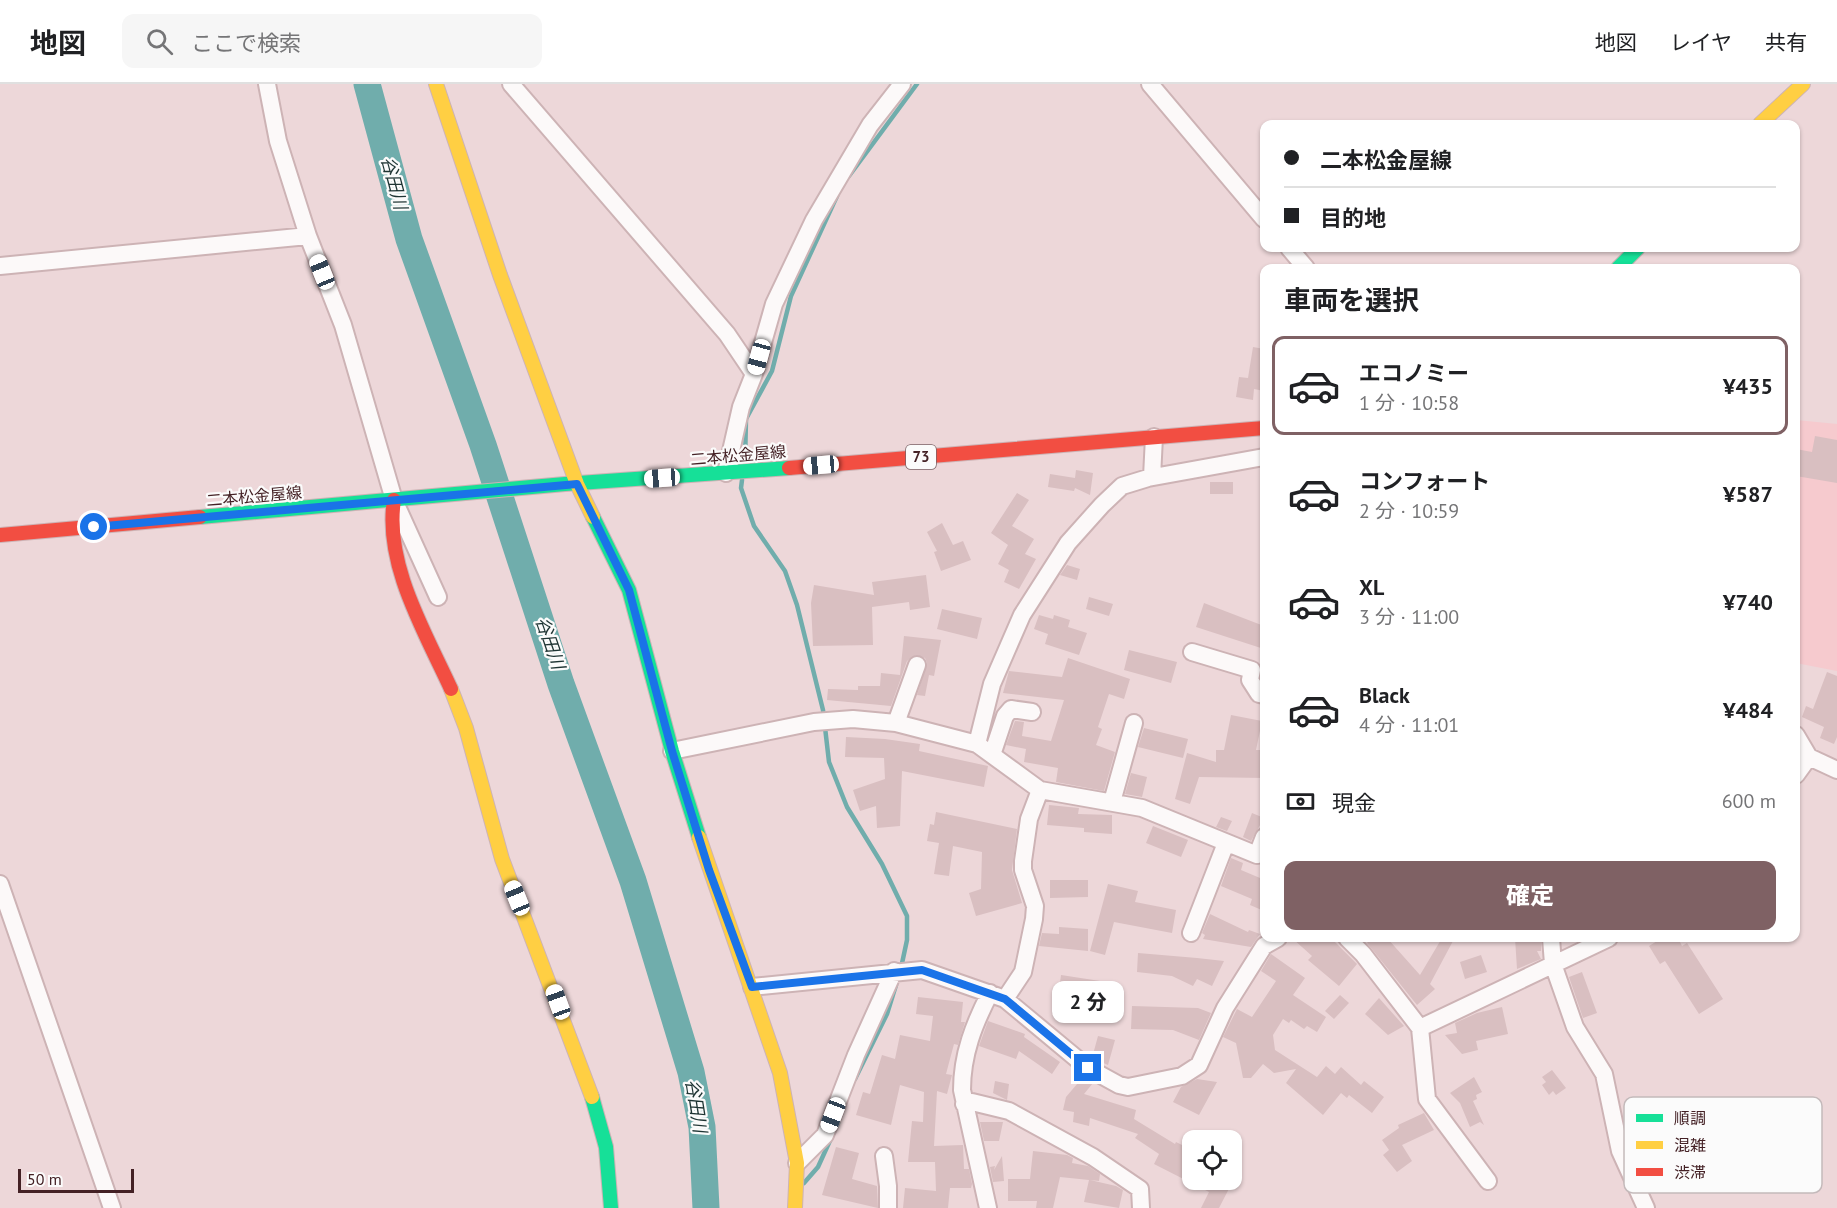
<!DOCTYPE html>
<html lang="ja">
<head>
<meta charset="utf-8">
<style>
	body { margin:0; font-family:"PT Sans","Noto Sans JP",sans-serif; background:#f6f6f6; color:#202124; height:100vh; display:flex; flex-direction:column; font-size:22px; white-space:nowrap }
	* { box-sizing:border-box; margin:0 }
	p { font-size:20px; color:#757577 }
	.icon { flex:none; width:33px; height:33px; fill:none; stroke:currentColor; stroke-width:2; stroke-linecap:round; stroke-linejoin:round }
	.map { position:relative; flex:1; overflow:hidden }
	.panel { position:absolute; left:1260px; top:180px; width:540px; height:678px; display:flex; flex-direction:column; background:#fff; border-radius:12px; box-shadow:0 2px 4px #0004 }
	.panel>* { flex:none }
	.hud { position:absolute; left:1260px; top:36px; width:540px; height:132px; border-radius:12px; box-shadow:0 2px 4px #0004; display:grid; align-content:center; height:132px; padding:0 24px; background:#fff }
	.controls { position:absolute; left:1182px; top:1046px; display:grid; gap:12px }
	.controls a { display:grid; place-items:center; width:60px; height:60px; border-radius:12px; background:#fff; box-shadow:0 2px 4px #0004; font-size:30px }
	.scale { position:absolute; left:18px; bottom:15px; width:116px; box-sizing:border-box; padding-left:6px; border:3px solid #442125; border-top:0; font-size:16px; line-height:21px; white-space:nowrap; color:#442125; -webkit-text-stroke:4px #fbfbfb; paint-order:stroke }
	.end { position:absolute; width:27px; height:27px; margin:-14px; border:8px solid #1a73e8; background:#fff; box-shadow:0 0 0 3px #fff }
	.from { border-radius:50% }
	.bubble { position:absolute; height:42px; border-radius:12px; background:#fff; box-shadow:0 2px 4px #0004; font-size:20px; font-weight:800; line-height:42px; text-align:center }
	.car { position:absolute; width:18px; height:36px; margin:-18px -9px; border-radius:8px; box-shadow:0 0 4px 2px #0007; background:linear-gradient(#fff 24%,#345 0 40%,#fff 0 76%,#345 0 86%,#fff 0) }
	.hud b { display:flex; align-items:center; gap:21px; height:57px; font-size:22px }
	.hud b+b { border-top:2px solid #e0e0e0 }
	.hud i { width:15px; height:15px; background:#202124 }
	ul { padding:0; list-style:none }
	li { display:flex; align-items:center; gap:18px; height:99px; margin:0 12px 9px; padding:0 12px; border:3px solid transparent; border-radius:12px }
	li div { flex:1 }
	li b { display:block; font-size:22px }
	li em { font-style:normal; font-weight:800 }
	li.on { border-color:#7f6164 }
	li>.icon { width:54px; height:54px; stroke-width:1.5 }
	h2 { padding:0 24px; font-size:27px; line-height:72px }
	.pay { display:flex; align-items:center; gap:15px; height:66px; padding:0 24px; font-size:22px }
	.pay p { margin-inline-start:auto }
	.action { display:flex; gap:12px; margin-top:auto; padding:12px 24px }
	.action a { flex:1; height:69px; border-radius:12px; background:#7f6164; color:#fff; font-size:24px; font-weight:800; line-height:69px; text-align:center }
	header { display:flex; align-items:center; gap:36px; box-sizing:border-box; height:84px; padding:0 30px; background:#fff; border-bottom:2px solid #e0e0e0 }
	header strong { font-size:28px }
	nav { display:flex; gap:33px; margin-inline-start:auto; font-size:21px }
	.search { width:420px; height:54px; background:#f6f6f6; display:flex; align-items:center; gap:15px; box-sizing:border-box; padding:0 21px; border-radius:12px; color:#757577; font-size:22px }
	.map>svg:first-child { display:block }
	.built { fill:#f6cace }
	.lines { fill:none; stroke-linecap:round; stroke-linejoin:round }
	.stream { stroke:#70adac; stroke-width:4.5 }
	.river { stroke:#70adac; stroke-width:27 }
	.building { fill:#d9bfc1 }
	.street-casing { stroke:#cdb3b5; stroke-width:20 }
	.fast-casing { stroke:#cdb3b5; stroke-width:16 }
	.slow-casing { stroke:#cdb3b5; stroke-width:16 }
	.jam-casing { stroke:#cdb3b5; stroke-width:16 }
	.street { stroke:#fcf9f9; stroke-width:16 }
	.fast { stroke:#16e098; stroke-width:14 }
	.slow { stroke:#ffcf43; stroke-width:14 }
	.jam { stroke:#f24e42; stroke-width:14 }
	.route { stroke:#1a73e8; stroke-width:8 }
	.labels { text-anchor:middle; stroke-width:4.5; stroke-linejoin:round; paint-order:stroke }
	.shield { fill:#fbfbfb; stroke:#7b6265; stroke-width:1.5 }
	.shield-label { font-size:15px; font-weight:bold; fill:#442125 }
	.street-label { font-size:16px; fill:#442125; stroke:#fbfbfb }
	.water-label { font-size:18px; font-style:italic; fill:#1e3433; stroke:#fbfbfb }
	.key { fill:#fbfbfb; stroke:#c4babb; stroke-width:1.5 }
	.key-label { font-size:16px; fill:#442125 }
</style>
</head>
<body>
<header>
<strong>地図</strong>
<div class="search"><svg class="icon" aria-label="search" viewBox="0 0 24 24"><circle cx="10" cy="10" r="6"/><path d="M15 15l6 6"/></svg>ここで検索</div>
<nav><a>地図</a><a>レイヤ</a><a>共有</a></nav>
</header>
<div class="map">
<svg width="1837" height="1124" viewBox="0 0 1837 1124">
	<rect width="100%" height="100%" fill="#edd7d9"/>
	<path class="built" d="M1796 336 1837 340V587L1796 579Z"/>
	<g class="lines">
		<path class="stream" d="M849 92 917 0
			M745 379 746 335 772 287 791 212 837 112
			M742 396 741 404 754 442 785 487 797 521 823 626 829 678 847 723 882 780 907 832V856L901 884
			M855 995 887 930 896 901
			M804 1099 818 1083 838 1039"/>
		<path class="river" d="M367 0 409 155 483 361 561 600 633 797 691 988 702 1043 706 1124"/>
	</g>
	<path class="building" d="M1253 263 1264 265V307L1254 305 1253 316 1236 313 1239 293 1248 294Z
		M1815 352 1837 356V399L1796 392V365L1812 368Z
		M1076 386 1093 389 1090 411 1075 404 1074 407 1048 403 1050 390 1075 394Z
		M1210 398H1233V410H1210Z
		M1017 409 1029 416 1012 442 1034 455 1025 470 1036 475 1019 505 1004 498 1009 486 998 480 1008 461 991 449Z
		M942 439 953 461 963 457 971 476 941 487 934 468 937 467 927 448Z
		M1067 481 1080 485 1077 496 1060 491Z
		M926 491 930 523 910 526 909 518 872 523 873 561 813 562 811 519 814 501 874 511 872 498Z
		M1089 513 1113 520 1109 532 1086 525Z
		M1204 519 1264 542V565L1196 543Z
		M942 525 982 534 977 555 937 545Z
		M1039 531 1053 535 1054 531 1070 536 1068 543 1087 549 1079 571 1045 560 1048 550 1034 545Z
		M904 552 941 556 934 592 929 591 925 612 917 611 927 579 925 574 916 571 907 577 891 622 827 616 828 605 858 606V602H880L881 589 900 591Z
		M1129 566 1177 578 1171 599 1124 586Z
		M1068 574 1130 595 1124 615 1109 610 1098 643 1102 645 1096 661 1115 668 1104 707 1056 698 1058 684 1024 678 1026 665 1006 661 1015 637 1024 638 1022 652 1051 657 1064 616 1003 609 1009 587 1062 593Z
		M1827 588 1837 592V653L1834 660 1820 654 1824 643 1802 633 1806 622 1813 625Z
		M1231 631 1262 637 1256 666H1264V694L1199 693 1190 720 1175 715 1187 669 1216 678V666H1224Z
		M1144 644 1188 655 1183 674 1138 663Z
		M846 653 885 655 920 660 919 667 988 682 984 703 902 687 900 742 877 744 876 722 860 727 853 706 885 695 884 674 845 673Z
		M1131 689 1147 693 1142 713 1125 710Z
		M1049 721 1079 724 1078 730 1112 731V750L1084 748V744L1047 741Z
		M936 728 1017 745 1012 786 1022 819 976 832 969 809 981 805 982 768 953 762 949 792 934 790 939 759 927 757 930 740 934 741Z
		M1252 729 1264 734 1251 757 1243 753Z
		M1221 733 1232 737 1227 747 1216 743Z
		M1153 742 1188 756 1181 773 1146 759Z
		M1231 774 1243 779 1241 786 1260 794 1264 786V827L1250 821 1252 815 1221 802Z
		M1050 796H1088V813L1050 814Z
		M1108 800 1138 807 1135 818 1176 826 1172 849 1114 838 1105 871 1090 867Z
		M1210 830 1248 848 1249 846 1260 850 1251 863 1203 855 1205 851 1202 849Z
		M1059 843 1088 845V867L1039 862 1042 849 1059 850Z
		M1292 854H1331L1357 880 1339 902 1308 876 1312 872Z
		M1371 854H1387L1420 891 1442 854 1453 857 1430 900 1435 905 1417 921 1367 859Z
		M1515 854H1541V867H1537L1541 875 1517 885Z
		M1662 854H1678L1682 862 1687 859 1723 915 1699 930 1665 877 1660 880 1649 862Z
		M1138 869 1197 874 1224 877 1212 902 1197 895 1193 902 1172 892 1137 888Z
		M1271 870 1305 894 1293 911 1326 933 1317 948 1307 942 1304 945 1291 936 1289 939 1283 935 1273 951 1275 966 1317 993 1326 982 1335 990 1341 983 1361 1001 1364 997 1384 1013 1372 1029 1349 1011 1347 1014 1341 1009 1323 1031 1286 999 1296 985 1274 989 1263 980 1251 994H1243L1236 959 1223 953 1237 925 1252 933 1276 897 1261 887Z
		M1481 871 1487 888 1465 895 1460 878Z
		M1582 888 1597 929 1583 934 1569 893Z
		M1061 891 1100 897 1098 907 1116 909 1115 922 1058 914Z
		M1340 911 1349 919 1334 935 1325 927Z
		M918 913 963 918 961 938H965L958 961 954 960 946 990 952 991 947 1010 937 1007 934 1062 963 1061 964 1085H969L972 1100 971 1104H950L948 1124H903L905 1104 936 1107 935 1078H908L912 1037 923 1038 924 1008 900 1001 891 1041 856 1031 863 1008 870 1010 882 971 895 975 900 951 930 957 933 932 916 930Z
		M1379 914 1404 942 1388 951 1365 930Z
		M1132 922 1198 924 1211 929 1199 956 1173 946 1131 945Z
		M1502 923 1508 950 1476 957 1478 966 1462 970 1445 951 1457 949 1455 939 1477 929Z
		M988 937 1025 950 1024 953 1060 978 1052 990 1019 967 1016 975 979 962Z
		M1098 952 1115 956 1108 981 1092 974Z
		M1552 986 1566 1004 1556 1011 1553 1007 1549 1011 1542 1001 1546 998 1542 993Z
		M1083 993 1093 999 1084 1010 1136 1026 1134 1035 1175 1060 1176 1058 1192 1066V1095H1234L1219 1124H1201L1209 1108 1154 1080 1159 1070 1135 1054 1138 1050 1090 1034 1089 1042 1073 1038 1074 1028 1063 1026 1066 1013Z
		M1474 993 1482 1008 1476 1011 1477 1015 1473 1017 1484 1041 1480 1038 1470 1043 1460 1019 1450 1009Z
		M1197 995 1217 998 1199 1031 1173 1018 1181 1003Z
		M995 997 1009 1000 1007 1016 993 1009Z
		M1424 1029 1434 1046 1402 1061 1412 1077 1397 1088 1383 1071 1389 1066 1382 1056 1399 1044 1398 1041Z
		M980 1038H1003L999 1057H984Z
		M836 1063 859 1069 852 1095 877 1102 878 1124 822 1111Z
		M1033 1067 1067 1071 1073 1074 1072 1079 1088 1082 1100 1090 1099 1097 1090 1096 1116 1102 1123 1106 1119 1124 1084 1118 1089 1096 1060 1093 1053 1124H1036L1037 1117H1008V1095H1030Z
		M1002 1072 1004 1097 993 1098 990 1083 995 1082 994 1086Z"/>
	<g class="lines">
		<defs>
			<path id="street" d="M267 0 278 57 308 152 343 241 394 416 438 513
				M511 0 727 250 754 290
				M1150 0 1264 135
				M1289 164 1306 184
				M0 182 308 152
				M726 389 741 323 754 290 774 220 814 136 870 41 902 0
				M1152 393 1154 353
				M1192 568 1252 586 1250 596 1259 610 1264 611
				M896 639 917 581
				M1796 651 1809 673 1837 686
				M977 660 992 600 1022 531 1068 459 1102 421 1122 402 1148 394 1264 373
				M672 667 814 638 853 635 896 639 977 660 1040 706 1142 724 1257 771 1264 753
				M992 671 1005 632 1011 625 1032 628
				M1796 691 1809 673
				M1112 718 1134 639
				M0 800 112 1124
				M1191 849 1226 759
				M1347 854 1363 870 1420 944 1609 854
				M1551 854 1553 880 1575 943 1604 990 1620 1067 1646 1124
				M752 903 922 886 1005 915 1088 984 1119 1001 1128 1003 1182 992 1199 981 1225 924 1264 862 1278 854
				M1005 915 1023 888 1034 835 1035 822 1023 786V777L1029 735 1040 706
				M1420 944 1427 1015 1488 1097
				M964 1020 972 1018 1009 1027 1093 1073 1140 1105 1141 1124
				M884 1072 888 1102V1124
				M797 1079 825 1051 856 971 894 887
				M988 1124 962 1006C962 970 974 940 990 909"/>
			<path id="fast" d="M1618 184 1638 164
				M200 433 565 400 789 384
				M593 433 629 506 672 667 699 753
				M592 1013 606 1063 611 1124"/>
			<path id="slow" d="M436 0 500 191 577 400 593 433
				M1760 40 1803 0
				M451 605 466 644 502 775 592 1013
				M699 753 780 989 797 1079 795 1124"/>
			<path id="jam" d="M789 384 1264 344
				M394 416C384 480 425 548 451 605
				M0 451 200 433"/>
		</defs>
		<use href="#street" class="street-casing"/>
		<use href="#fast" class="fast-casing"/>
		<use href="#slow" class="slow-casing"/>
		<use href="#jam" class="jam-casing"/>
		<use href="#street" class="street"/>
		<use href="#fast" class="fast"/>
		<use href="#slow" class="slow"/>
		<use href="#jam" class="jam"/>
	</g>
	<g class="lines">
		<path class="route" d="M94 443 577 400 629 506 672 667 709 786 752 903 922 886 1005 915 1088 984"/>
	</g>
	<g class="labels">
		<rect class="shield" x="906" y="361" width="30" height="24" rx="4.5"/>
		<g class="shield-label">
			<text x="921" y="378">73</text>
		</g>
		<g class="street-label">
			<text transform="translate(738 371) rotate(-5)" y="6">二本松金屋線</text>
			<text transform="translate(254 412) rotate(-5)" y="6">二本松金屋線</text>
		</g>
		<g class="water-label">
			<text transform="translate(394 99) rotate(75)" y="6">谷田川</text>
			<text transform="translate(550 559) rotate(71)" y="6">谷田川</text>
			<text transform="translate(696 1022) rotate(81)" y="6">谷田川</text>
		</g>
	</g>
	<rect x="1624" y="1013" width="198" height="96" rx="9" class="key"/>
	<rect x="1636" y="1030" width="27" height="8" fill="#16e098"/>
	<rect x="1636" y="1057" width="27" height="8" fill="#ffcf43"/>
	<rect x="1636" y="1084" width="27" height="8" fill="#f24e42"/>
	<g class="key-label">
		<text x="1674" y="1040">順調</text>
		<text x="1674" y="1067">混雑</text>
		<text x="1674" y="1094">渋滞</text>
	</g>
</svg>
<div class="controls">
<a><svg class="icon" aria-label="locate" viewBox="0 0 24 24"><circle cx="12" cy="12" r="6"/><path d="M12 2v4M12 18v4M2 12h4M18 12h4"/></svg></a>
</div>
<div class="scale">50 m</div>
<i class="end from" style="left:94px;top:443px"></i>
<i class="end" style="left:1088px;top:984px"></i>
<div class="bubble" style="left:1052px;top:897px;width:72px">2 分</div>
<i class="car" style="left:322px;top:188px;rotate:338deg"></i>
<i class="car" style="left:759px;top:273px;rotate:195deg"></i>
<i class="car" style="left:821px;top:381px;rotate:265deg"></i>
<i class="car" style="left:662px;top:394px;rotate:266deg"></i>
<i class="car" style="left:517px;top:814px;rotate:338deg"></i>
<i class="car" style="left:558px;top:918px;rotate:340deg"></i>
<i class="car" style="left:833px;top:1031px;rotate:201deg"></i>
<div class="hud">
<b><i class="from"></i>二本松金屋線</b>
<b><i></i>目的地</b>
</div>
<section class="panel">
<h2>車両を選択</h2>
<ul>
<li class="on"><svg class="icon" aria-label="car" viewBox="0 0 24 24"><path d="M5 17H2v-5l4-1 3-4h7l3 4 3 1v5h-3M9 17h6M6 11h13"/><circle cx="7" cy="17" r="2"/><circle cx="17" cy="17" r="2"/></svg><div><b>エコノミー</b><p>1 分 · 10:58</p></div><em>¥435</em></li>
<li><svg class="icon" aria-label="car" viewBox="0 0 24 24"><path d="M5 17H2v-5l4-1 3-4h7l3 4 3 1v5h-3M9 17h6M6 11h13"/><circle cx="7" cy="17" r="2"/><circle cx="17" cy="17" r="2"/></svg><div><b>コンフォート</b><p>2 分 · 10:59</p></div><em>¥587</em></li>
<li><svg class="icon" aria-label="car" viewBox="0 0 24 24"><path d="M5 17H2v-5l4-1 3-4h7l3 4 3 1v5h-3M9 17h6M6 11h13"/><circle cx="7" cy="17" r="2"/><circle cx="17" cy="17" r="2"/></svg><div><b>XL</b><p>3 分 · 11:00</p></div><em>¥740</em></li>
<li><svg class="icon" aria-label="car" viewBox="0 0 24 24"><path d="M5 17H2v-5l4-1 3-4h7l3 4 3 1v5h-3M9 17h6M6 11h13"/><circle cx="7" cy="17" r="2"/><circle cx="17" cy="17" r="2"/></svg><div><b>Black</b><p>4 分 · 11:01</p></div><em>¥484</em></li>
</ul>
<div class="pay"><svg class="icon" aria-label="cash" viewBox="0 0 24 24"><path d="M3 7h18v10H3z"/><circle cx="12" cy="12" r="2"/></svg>現金<p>600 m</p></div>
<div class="action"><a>確定</a></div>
</section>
</div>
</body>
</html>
